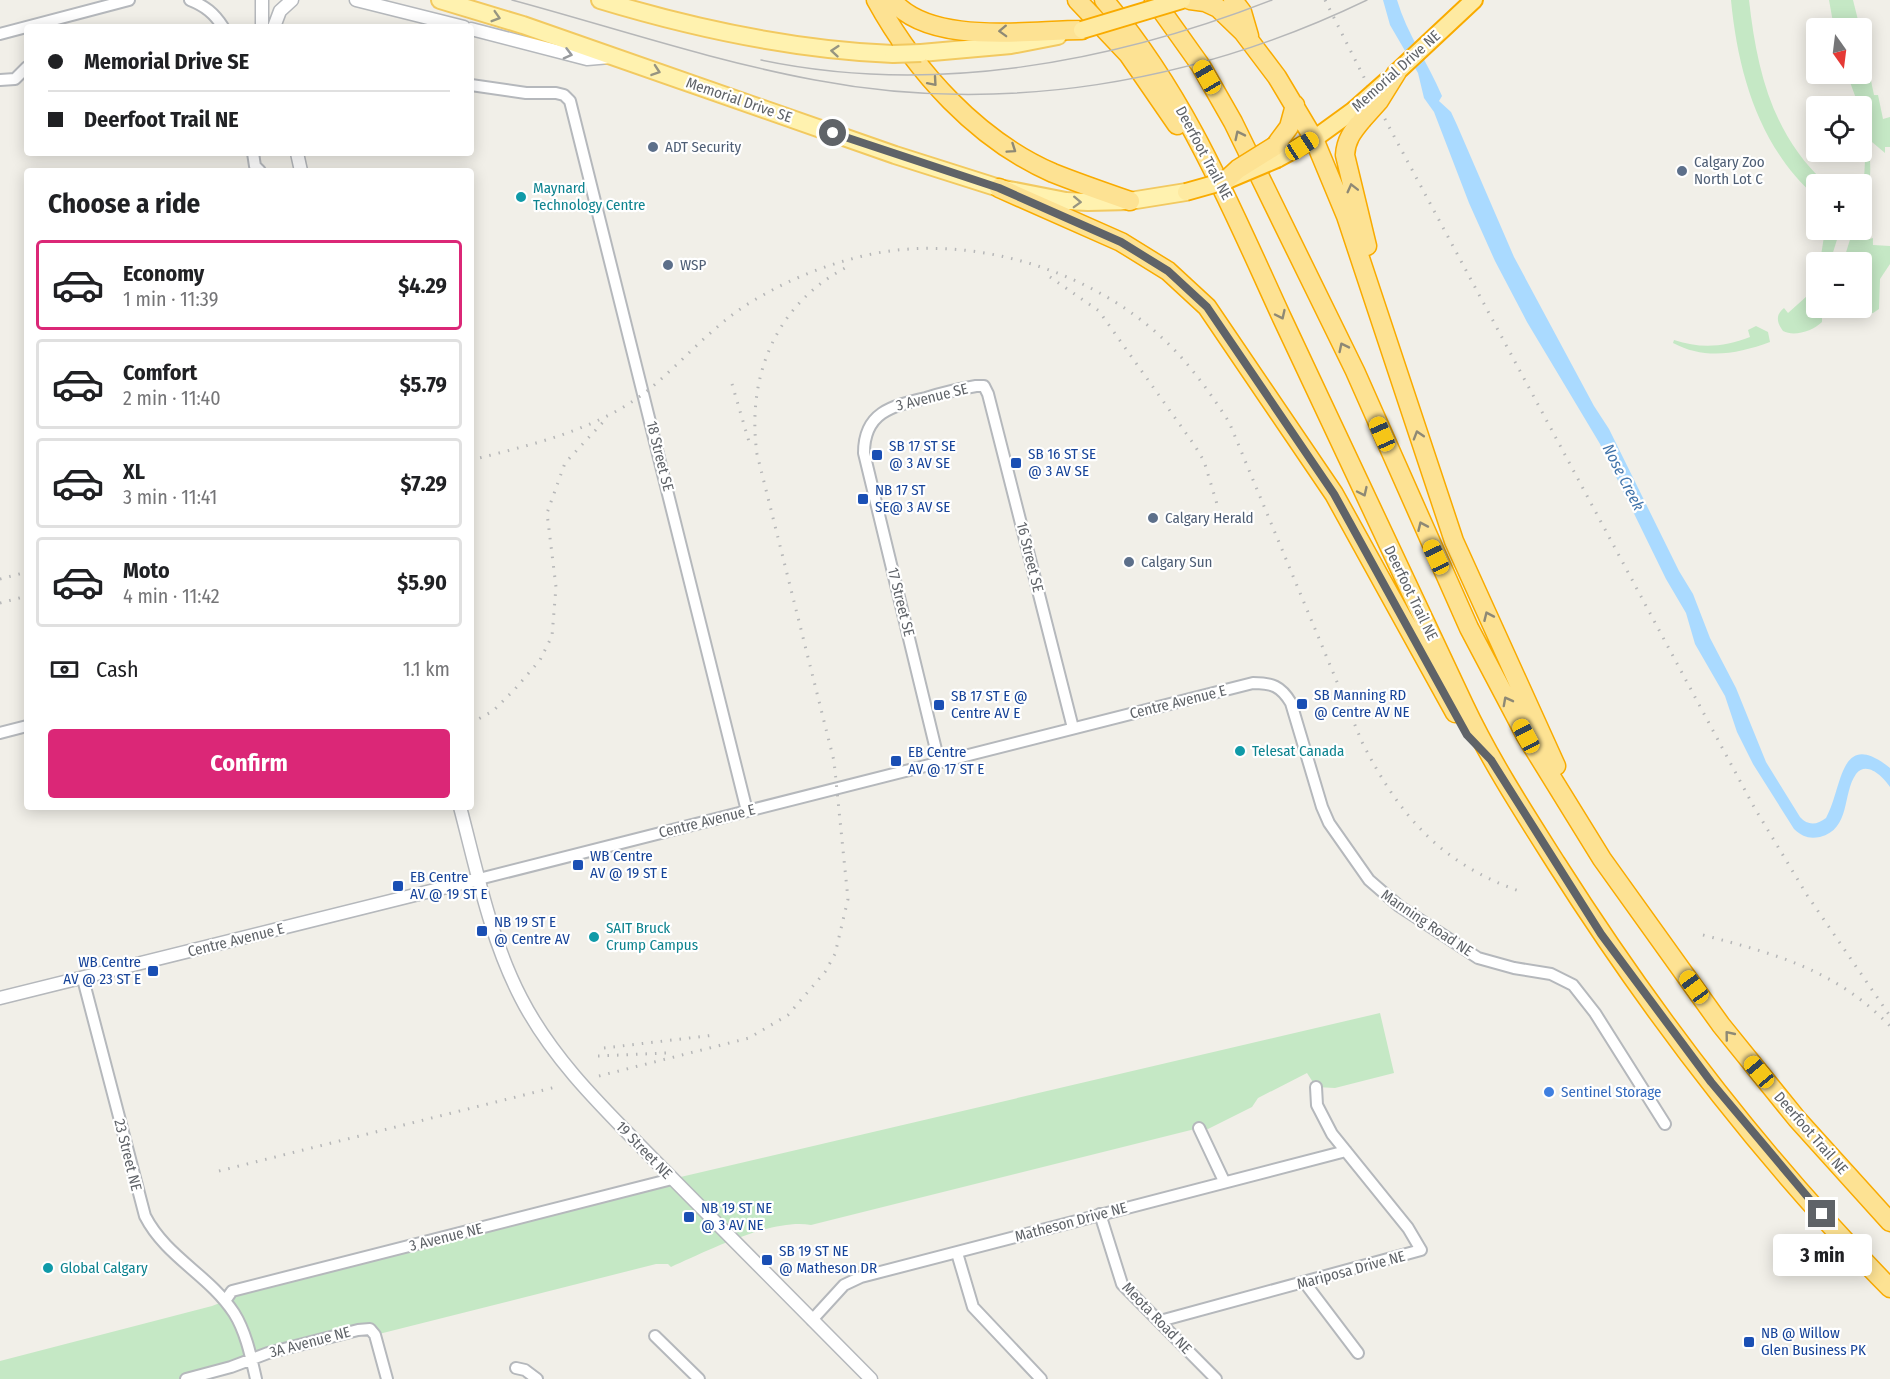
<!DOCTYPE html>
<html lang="en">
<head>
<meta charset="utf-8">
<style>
	body { margin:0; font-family:"Fira Sans Condensed",sans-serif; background:#f6f6f6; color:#202124; height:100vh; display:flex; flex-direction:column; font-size:22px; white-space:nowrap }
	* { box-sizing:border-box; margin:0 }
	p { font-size:20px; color:#757577 }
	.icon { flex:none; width:33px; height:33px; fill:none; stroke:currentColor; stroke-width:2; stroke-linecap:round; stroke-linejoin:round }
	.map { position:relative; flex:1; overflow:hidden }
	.details { position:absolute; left:24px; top:168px; width:450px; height:642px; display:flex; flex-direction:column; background:#fff; border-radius:6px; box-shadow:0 3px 15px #0003 }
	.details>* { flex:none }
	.banner { position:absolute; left:24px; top:24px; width:450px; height:132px; border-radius:6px; box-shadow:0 3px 15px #0003; display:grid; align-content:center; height:132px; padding:0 24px; background:#fff }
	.needle { width:39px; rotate:166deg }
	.tools { position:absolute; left:1806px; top:18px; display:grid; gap:12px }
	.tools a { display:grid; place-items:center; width:66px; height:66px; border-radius:6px; background:#fff; box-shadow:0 3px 15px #0003; font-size:30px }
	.end { position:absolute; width:27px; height:27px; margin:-14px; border:8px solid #5f6368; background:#fff; box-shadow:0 0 0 3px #fff }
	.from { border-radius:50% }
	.bubble { position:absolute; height:42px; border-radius:6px; background:#fff; box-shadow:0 3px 15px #0003; font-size:20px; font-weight:700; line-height:42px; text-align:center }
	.car { position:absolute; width:18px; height:36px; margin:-18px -9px; border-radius:8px; box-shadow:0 0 4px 2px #0007; background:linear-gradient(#f5c518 24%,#345 0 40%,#f5c518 0 76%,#345 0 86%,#f5c518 0) }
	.banner b { display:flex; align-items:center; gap:21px; height:57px; font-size:22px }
	.banner b+b { border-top:2px solid #e0e0e0 }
	.banner i { width:15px; height:15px; background:#202124 }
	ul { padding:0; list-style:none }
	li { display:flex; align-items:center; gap:18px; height:90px; margin:0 12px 9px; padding:0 12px; border:3px solid #e0e0e0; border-radius:6px }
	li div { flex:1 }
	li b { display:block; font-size:22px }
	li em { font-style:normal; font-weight:700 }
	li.on { border-color:#db2777 }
	li>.icon { width:54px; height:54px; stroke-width:1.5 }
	h2 { padding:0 24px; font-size:27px; line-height:72px }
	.pay { display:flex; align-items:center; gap:15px; height:66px; padding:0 24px; font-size:22px }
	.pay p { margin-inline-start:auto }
	.primary-button { display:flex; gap:12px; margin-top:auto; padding:12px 24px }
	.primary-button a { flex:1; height:69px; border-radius:6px; background:#db2777; color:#fff; font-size:24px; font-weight:700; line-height:69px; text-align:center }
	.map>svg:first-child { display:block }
	.green { fill:#c5e8c5 }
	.water { fill:#aadaff }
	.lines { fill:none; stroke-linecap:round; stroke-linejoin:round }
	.minor-casing { stroke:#b5b8bc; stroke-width:14 }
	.tertiary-casing { stroke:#b5b8bc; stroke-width:15 }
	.primary-casing { stroke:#f2c960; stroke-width:20 }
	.trunk-casing { stroke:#f9ab00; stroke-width:20 }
	.motorway-casing { stroke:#f9ab00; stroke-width:21 }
	.minor { stroke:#fff; stroke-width:10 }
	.tertiary { stroke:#fff; stroke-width:12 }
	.primary { stroke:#fff2af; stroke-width:16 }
	.trunk { stroke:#feeaa1; stroke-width:16 }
	.motorway { stroke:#fde293; stroke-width:18 }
	.tram { stroke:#b6b7b8; stroke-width:1.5 }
	.rail { stroke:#b6b7b8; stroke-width:3; stroke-dasharray:1.5 8; stroke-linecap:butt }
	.primary-bridge-casing { stroke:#f2c960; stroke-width:20; stroke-linecap:butt }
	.trunk-bridge-casing { stroke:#f9ab00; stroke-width:20; stroke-linecap:butt }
	.motorway-bridge-casing { stroke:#f9ab00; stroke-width:21; stroke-linecap:butt }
	.primary-bridge { stroke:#fff2af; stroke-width:16 }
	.trunk-bridge { stroke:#feeaa1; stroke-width:16 }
	.motorway-bridge { stroke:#fde293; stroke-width:18 }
	.oneway { stroke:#979581 }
	.oneway2 { stroke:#8e8975 }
	.oneway3 { stroke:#979a9d }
	.route { stroke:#5f6368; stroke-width:8 }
	.service-dot { fill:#5c6f8a; stroke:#fff; stroke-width:2 }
	.culture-dot { fill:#0f9aa8; stroke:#fff; stroke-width:2 }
	.transit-dot { fill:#1a4fb4; stroke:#fff; stroke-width:2 }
	.shop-dot { fill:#3f7fe0; stroke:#fff; stroke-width:2 }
	.labels { text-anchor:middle; stroke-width:4.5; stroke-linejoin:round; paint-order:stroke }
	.street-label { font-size:15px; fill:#5f6368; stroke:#fff }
	.service-label { font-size:15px; fill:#4e5e75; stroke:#fff; text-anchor:start }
	.culture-label { font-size:15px; fill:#0d838f; stroke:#fff; text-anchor:start }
	.transit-label { font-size:15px; fill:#164399; stroke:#fff; text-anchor:start }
	.shop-label { font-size:15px; fill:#366cbe; stroke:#fff; text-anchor:start }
	.water-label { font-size:16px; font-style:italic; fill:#4174aa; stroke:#fff }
</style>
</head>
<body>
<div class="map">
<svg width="1890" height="1379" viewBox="0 0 1890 1379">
	<rect width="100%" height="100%" fill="#f1efe8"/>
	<path class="green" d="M1731 0H1749C1757 71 1772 134 1826 184H1816V197C1760 148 1738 74 1731 0Z
		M1829 0H1853L1860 28H1834Z
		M1862 38 1874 95H1878L1883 119 1890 117V147H1885V153L1872 142 1847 74H1862Z
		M1862 119C1874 154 1872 186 1862 221L1865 160Z
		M1825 230H1840L1830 262H1820Z
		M1853 230H1859L1857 237 1866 240 1873 238V245L1890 246V264L1880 279 1879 309 1873 313 1845 318 1837 313 1835 308H1862V262H1843Z
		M1816 275V308H1822V322C1813 331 1794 337 1783 331 1777 323 1775 315 1784 308L1788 313 1807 296Z
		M1756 326 1768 332 1770 342C1737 354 1705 360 1673 343L1674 340C1701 349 1724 347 1750 337L1748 330Z
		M1380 1013 1394 1073 1335 1088 1316 1087 1307 1073 1258 1098 1252 1107 1208 1129 1199 1128 811 1225C772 1218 707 1251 671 1267L668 1264H656L375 1335 370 1329 186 1379H0V1361L212 1306 225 1301 232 1291 672 1179Z"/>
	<path class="water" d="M1383 0H1397C1407 34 1428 63 1442 96L1439 101 1451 112 1457 125 1514 257 1594 406 1609 429 1679 571 1693 594 1710 638 1736 688 1766 762 1800 817C1808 826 1817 825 1826 818 1843 788 1839 727 1890 768V787C1884 778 1867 760 1856 774 1842 794 1851 829 1820 837 1809 839 1803 837 1794 829L1753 764 1737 732 1725 696 1695 644 1686 613 1666 579 1600 444 1527 322 1495 261 1469 203 1434 112 1424 98 1418 73 1390 25Z"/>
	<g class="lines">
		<defs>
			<path id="minor" d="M190 0C205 6 214 13 223 27
				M0 34 129 0
				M0 80 15 79 27 67
				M471 85 526 93H556L564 95 570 101 747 811
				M253 153 255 166 260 171
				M0 733 27 726
				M939 762 864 453C864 412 892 406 926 398 942 393 959 389 976 386H984L988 394 1073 728
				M479 879 1253 683C1272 683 1281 686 1291 703L1322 807 1329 823 1369 880 1399 906 1478 958 1514 968 1551 974 1573 985 1595 1013 1665 1124
				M83 979 145 1216C166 1257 209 1275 234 1313 246 1332 251 1357 256 1379
				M1199 1128 1224 1181
				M1100 1214 1122 1284 1216 1379
				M957 1253 973 1307 1041 1379
				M1305 1283 1358 1353
				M225 1301 232 1291 672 1179
				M812 1320 844 1285 861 1277 1346 1151
				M1160 1321 1421 1250 1408 1228 1332 1134 1317 1105 1316 1087
				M655 1336 699 1379
				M516 1368 525 1370 537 1379
				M186 1379 231 1367 268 1353 358 1330 370 1329 375 1335 387 1379"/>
			<path id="tertiary" d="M262 0V27
				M356 0 464 27
				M274 27 280 11 292 0
				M471 29 587 59 610 57
				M297 153 301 171
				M460 807C477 871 490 938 521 998 556 1066 613 1117 666 1172 734 1241 802 1310 871 1379
				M0 998 479 879"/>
			<path id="primary" d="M440 0 523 25 895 155 999 188 1066 201 1088 202 1130 201 1186 192
				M600 0C696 29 794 50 893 54
				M921 53 1011 45 1058 36"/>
			<path id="trunk" d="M1397 72 1474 0
				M1277 159 1314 139 1354 110"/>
			<path id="motorway" d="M876 0C915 71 977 140 1053 173 1078 183 1104 192 1130 201
				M892 0C930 46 1027 30 1082 30
				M1077 0 1128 54 1177 125
				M1104 0C1186 96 1230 205 1282 318 1342 447 1403 576 1464 705 1490 760 1523 811 1556 863 1652 1014 1764 1160 1890 1288
				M1154 0 1201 66 1233 122 1355 371 1469 628 1526 736 1602 859 1721 1025 1797 1119 1890 1222
				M1190 0 1205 2 1218 8 1243 32 1277 77 1314 139 1346 216 1454 541 1556 766
				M1233 0 1242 12 1249 36
				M1362 120C1352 132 1346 140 1345 155L1367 246
				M1275 146 1289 127 1295 105
				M999 188 1121 242 1168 271 1207 307 1334 494 1455 713"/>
		</defs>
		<use href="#minor" class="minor-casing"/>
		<use href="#tertiary" class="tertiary-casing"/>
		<use href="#primary" class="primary-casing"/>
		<use href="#trunk" class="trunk-casing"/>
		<use href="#motorway" class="motorway-casing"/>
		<use href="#minor" class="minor"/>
		<use href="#tertiary" class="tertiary"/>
		<use href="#primary" class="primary"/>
		<use href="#trunk" class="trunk"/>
		<use href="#motorway" class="motorway"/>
		<path class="tram" d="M512 0C612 27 713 61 815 80 1003 116 1195 83 1367 0
			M761 60C932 96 1111 63 1272 0"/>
		<path class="rail" d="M1325 0 1388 125 1754 807 1807 895 1890 1016
			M1050 277 1099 311 1195 446 1204 461 1217 504
			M732 384 750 445
			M471 460C531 445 597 430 647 391 684 361 716 321 758 298 792 278 828 264 867 255 966 233 1084 267 1159 335 1187 360 1209 391 1229 422L1362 742C1399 815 1440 863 1519 891
			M0 579 27 572
			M0 603 27 596
			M471 723 493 711 515 689 540 660 552 636 556 587 547 513 565 463 605 420
			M1703 935C1776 954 1836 970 1890 1026
			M604 1048 715 1035
			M598 1056 667 1053
			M599 1076 749 1038 788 1015 825 972 835 954 848 899 834 761 757 454C746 375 777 301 851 265
			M219 1171 560 1086"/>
		<defs>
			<path id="primary-bridge" d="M893 54 921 53"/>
			<path id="trunk-bridge" d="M1082 30 1182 0
				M1354 110 1389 79
				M1186 192 1225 181 1277 159"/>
			<path id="motorway-bridge" d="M1362 120 1379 101 1397 72
				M1225 181 1238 169 1275 146"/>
		</defs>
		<use href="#primary-bridge" class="primary-bridge-casing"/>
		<use href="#trunk-bridge" class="trunk-bridge-casing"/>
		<use href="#motorway-bridge" class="motorway-bridge-casing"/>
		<use href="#primary-bridge" class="primary-bridge"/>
		<use href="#trunk-bridge" class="trunk-bridge"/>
		<use href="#motorway-bridge" class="motorway-bridge"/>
	</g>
	<defs><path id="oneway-chevron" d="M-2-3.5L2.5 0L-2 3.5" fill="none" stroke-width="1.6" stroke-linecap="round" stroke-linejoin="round" transform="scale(1.5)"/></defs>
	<g class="oneway">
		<use href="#oneway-chevron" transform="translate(496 17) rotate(17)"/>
		<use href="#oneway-chevron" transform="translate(835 51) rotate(-175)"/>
		<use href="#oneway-chevron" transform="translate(656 71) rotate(19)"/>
		<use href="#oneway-chevron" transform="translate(1077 202) rotate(2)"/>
	</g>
	<g class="oneway2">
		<use href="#oneway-chevron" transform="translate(1003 31) rotate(178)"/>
		<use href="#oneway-chevron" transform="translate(933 82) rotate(49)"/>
		<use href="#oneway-chevron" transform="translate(1239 135) rotate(-116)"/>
		<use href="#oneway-chevron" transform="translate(1012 149) rotate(34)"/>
		<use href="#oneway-chevron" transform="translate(1352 188) rotate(-104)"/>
		<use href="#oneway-chevron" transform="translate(1281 315) rotate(65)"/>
		<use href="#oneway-chevron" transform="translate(1343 347) rotate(-116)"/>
		<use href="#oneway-chevron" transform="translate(1418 435) rotate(-107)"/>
		<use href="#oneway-chevron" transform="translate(1363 492) rotate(65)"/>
		<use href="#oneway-chevron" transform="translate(1422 526) rotate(-114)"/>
		<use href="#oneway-chevron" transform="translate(1488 616) rotate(-114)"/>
		<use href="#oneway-chevron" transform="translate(1507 701) rotate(-118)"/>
		<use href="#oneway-chevron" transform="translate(1729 1035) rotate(-129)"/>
	</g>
	<use class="oneway3" href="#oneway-chevron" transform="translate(568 54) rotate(15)"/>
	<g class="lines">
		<path class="route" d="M833 133 999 188 1121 242 1168 271 1207 307 1334 494 1467 735 1491 760 1601 934 1711 1082 1822 1214"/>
	</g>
	<g class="service-dot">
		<circle cx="653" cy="147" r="6"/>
		<circle cx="1682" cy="171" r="6"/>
		<circle cx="668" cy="265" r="6"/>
		<circle cx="1153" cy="518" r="6"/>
		<circle cx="1129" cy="562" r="6"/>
	</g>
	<g class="culture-dot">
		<circle cx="521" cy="197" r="6"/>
		<circle cx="1240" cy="751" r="6"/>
		<circle cx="594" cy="937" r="6"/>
		<circle cx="48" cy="1268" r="6"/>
	</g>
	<g class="transit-dot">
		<rect x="871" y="449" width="12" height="12" rx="3"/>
		<rect x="1010" y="457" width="12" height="12" rx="3"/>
		<rect x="857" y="493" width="12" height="12" rx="3"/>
		<rect x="1296" y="698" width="12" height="12" rx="3"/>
		<rect x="933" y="699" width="12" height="12" rx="3"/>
		<rect x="890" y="755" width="12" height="12" rx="3"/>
		<rect x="572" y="859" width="12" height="12" rx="3"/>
		<rect x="392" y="880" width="12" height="12" rx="3"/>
		<rect x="476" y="925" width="12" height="12" rx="3"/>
		<rect x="147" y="965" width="12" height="12" rx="3"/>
		<rect x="683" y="1211" width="12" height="12" rx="3"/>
		<rect x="761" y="1254" width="12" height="12" rx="3"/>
		<rect x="1743" y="1336" width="12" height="12" rx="3"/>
	</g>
	<circle class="shop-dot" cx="1549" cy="1092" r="6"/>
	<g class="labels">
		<g class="street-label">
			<text transform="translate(1396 71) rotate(-42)" y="5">Memorial Drive NE</text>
			<text transform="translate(739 100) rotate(19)" y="5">Memorial Drive SE</text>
			<text transform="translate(1204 153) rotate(62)" y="5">Deerfoot Trail NE</text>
			<text transform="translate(932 397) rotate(-14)" y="5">3 Avenue SE</text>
			<text transform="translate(660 456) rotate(76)" y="5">18 Street SE</text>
			<text transform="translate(1030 557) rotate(76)" y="5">16 Street SE</text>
			<text transform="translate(1411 593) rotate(64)" y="5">Deerfoot Trail NE</text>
			<text transform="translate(901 602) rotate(76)" y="5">17 Street SE</text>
			<text transform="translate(1178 702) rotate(-14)" y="5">Centre Avenue E</text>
			<text transform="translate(707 821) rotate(-14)" y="5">Centre Avenue E</text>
			<text transform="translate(1427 923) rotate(34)" y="5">Manning Road NE</text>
			<text transform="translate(236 940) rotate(-14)" y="5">Centre Avenue E</text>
			<text transform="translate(1811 1133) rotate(49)" y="5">Deerfoot Trail NE</text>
			<text transform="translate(644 1150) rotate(46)" y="5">19 Street NE</text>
			<text transform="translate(128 1155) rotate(76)" y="5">23 Street NE</text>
			<text transform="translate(1071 1222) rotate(-15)" y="5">Matheson Drive NE</text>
			<text transform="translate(446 1237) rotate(-14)" y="5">3 Avenue NE</text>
			<text transform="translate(1351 1270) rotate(-15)" y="5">Mariposa Drive NE</text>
			<text transform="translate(1157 1318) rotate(46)" y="5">Meota Road NE</text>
			<text transform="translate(310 1342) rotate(-15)" y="5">3A Avenue NE</text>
		</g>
		<g class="service-label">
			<text x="665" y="152">ADT Security</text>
			<text x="1694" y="167">Calgary Zoo<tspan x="1694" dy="17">North Lot C</tspan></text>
			<text x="680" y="270">WSP</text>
			<text x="1165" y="523">Calgary Herald</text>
			<text x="1141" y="567">Calgary Sun</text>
		</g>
		<g class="culture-label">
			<text x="533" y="193">Maynard<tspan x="533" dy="17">Technology Centre</tspan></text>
			<text x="1252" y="756">Telesat Canada</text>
			<text x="606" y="933">SAIT Bruck<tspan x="606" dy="17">Crump Campus</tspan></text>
			<text x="60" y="1273">Global Calgary</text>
		</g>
		<g class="transit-label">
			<text x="889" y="451">SB 17 ST SE<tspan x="889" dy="17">@ 3 AV SE</tspan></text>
			<text x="1028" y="459">SB 16 ST SE<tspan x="1028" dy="17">@ 3 AV SE</tspan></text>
			<text x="875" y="495">NB 17 ST<tspan x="875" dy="17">SE@ 3 AV SE</tspan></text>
			<text x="1314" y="700">SB Manning RD<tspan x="1314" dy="17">@ Centre AV NE</tspan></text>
			<text x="951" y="701">SB 17 ST E @<tspan x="951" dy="17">Centre AV E</tspan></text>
			<text x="908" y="757">EB Centre<tspan x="908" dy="17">AV @ 17 ST E</tspan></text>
			<text x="590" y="861">WB Centre<tspan x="590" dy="17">AV @ 19 ST E</tspan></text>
			<text x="410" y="882">EB Centre<tspan x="410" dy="17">AV @ 19 ST E</tspan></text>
			<text x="494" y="927">NB 19 ST E<tspan x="494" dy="17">@ Centre AV</tspan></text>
			<text x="141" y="967" text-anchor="end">WB Centre<tspan x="141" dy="17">AV @ 23 ST E</tspan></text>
			<text x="701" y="1213">NB 19 ST NE<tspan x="701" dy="17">@ 3 AV NE</tspan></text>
			<text x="779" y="1256">SB 19 ST NE<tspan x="779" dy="17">@ Matheson DR</tspan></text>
			<text x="1761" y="1338">NB @ Willow<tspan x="1761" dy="17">Glen Business PK</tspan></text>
		</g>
		<g class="shop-label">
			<text x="1561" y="1097">Sentinel Storage</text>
		</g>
		<g class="water-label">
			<text transform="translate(1624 477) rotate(63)" y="6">Nose Creek</text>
		</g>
	</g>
</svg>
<div class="tools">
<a><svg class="needle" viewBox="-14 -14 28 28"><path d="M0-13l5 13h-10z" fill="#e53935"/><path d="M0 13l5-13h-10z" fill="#757577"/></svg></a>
<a><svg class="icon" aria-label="locate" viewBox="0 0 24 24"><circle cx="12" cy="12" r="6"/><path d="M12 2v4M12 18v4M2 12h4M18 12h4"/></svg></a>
<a>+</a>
<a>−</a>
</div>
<i class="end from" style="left:833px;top:133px"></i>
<i class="end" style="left:1822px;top:1214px"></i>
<div class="bubble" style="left:1773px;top:1234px;width:99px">3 min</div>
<i class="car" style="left:1207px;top:77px;rotate:330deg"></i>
<i class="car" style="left:1302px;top:146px;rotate:57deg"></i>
<i class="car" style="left:1382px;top:434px;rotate:336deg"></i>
<i class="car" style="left:1436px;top:557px;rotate:335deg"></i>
<i class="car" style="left:1526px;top:736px;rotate:332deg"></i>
<i class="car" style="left:1694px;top:987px;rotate:324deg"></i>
<i class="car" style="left:1759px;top:1072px;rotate:320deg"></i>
<div class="banner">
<b><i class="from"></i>Memorial Drive SE</b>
<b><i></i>Deerfoot Trail NE</b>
</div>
<section class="details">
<h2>Choose a ride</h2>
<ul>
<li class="on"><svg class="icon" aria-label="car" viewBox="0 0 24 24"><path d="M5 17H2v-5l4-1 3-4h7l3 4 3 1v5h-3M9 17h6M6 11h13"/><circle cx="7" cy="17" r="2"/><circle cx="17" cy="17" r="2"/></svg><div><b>Economy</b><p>1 min · 11:39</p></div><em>$4.29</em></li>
<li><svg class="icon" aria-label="car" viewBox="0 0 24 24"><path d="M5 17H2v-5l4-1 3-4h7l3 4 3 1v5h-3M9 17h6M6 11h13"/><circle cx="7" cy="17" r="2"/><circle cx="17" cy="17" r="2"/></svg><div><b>Comfort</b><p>2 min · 11:40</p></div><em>$5.79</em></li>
<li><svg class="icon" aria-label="car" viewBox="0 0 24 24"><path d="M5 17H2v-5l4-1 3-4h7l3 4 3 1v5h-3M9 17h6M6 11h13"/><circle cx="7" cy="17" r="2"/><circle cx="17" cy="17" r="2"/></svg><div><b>XL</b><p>3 min · 11:41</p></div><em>$7.29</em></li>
<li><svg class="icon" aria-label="car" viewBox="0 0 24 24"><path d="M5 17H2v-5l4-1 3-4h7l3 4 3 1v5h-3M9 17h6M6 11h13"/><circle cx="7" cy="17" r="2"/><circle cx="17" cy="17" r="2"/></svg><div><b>Moto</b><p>4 min · 11:42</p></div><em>$5.90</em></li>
</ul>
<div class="pay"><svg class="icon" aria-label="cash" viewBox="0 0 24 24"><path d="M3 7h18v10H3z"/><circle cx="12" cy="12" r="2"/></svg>Cash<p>1.1 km</p></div>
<div class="primary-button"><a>Confirm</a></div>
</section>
</div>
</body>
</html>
